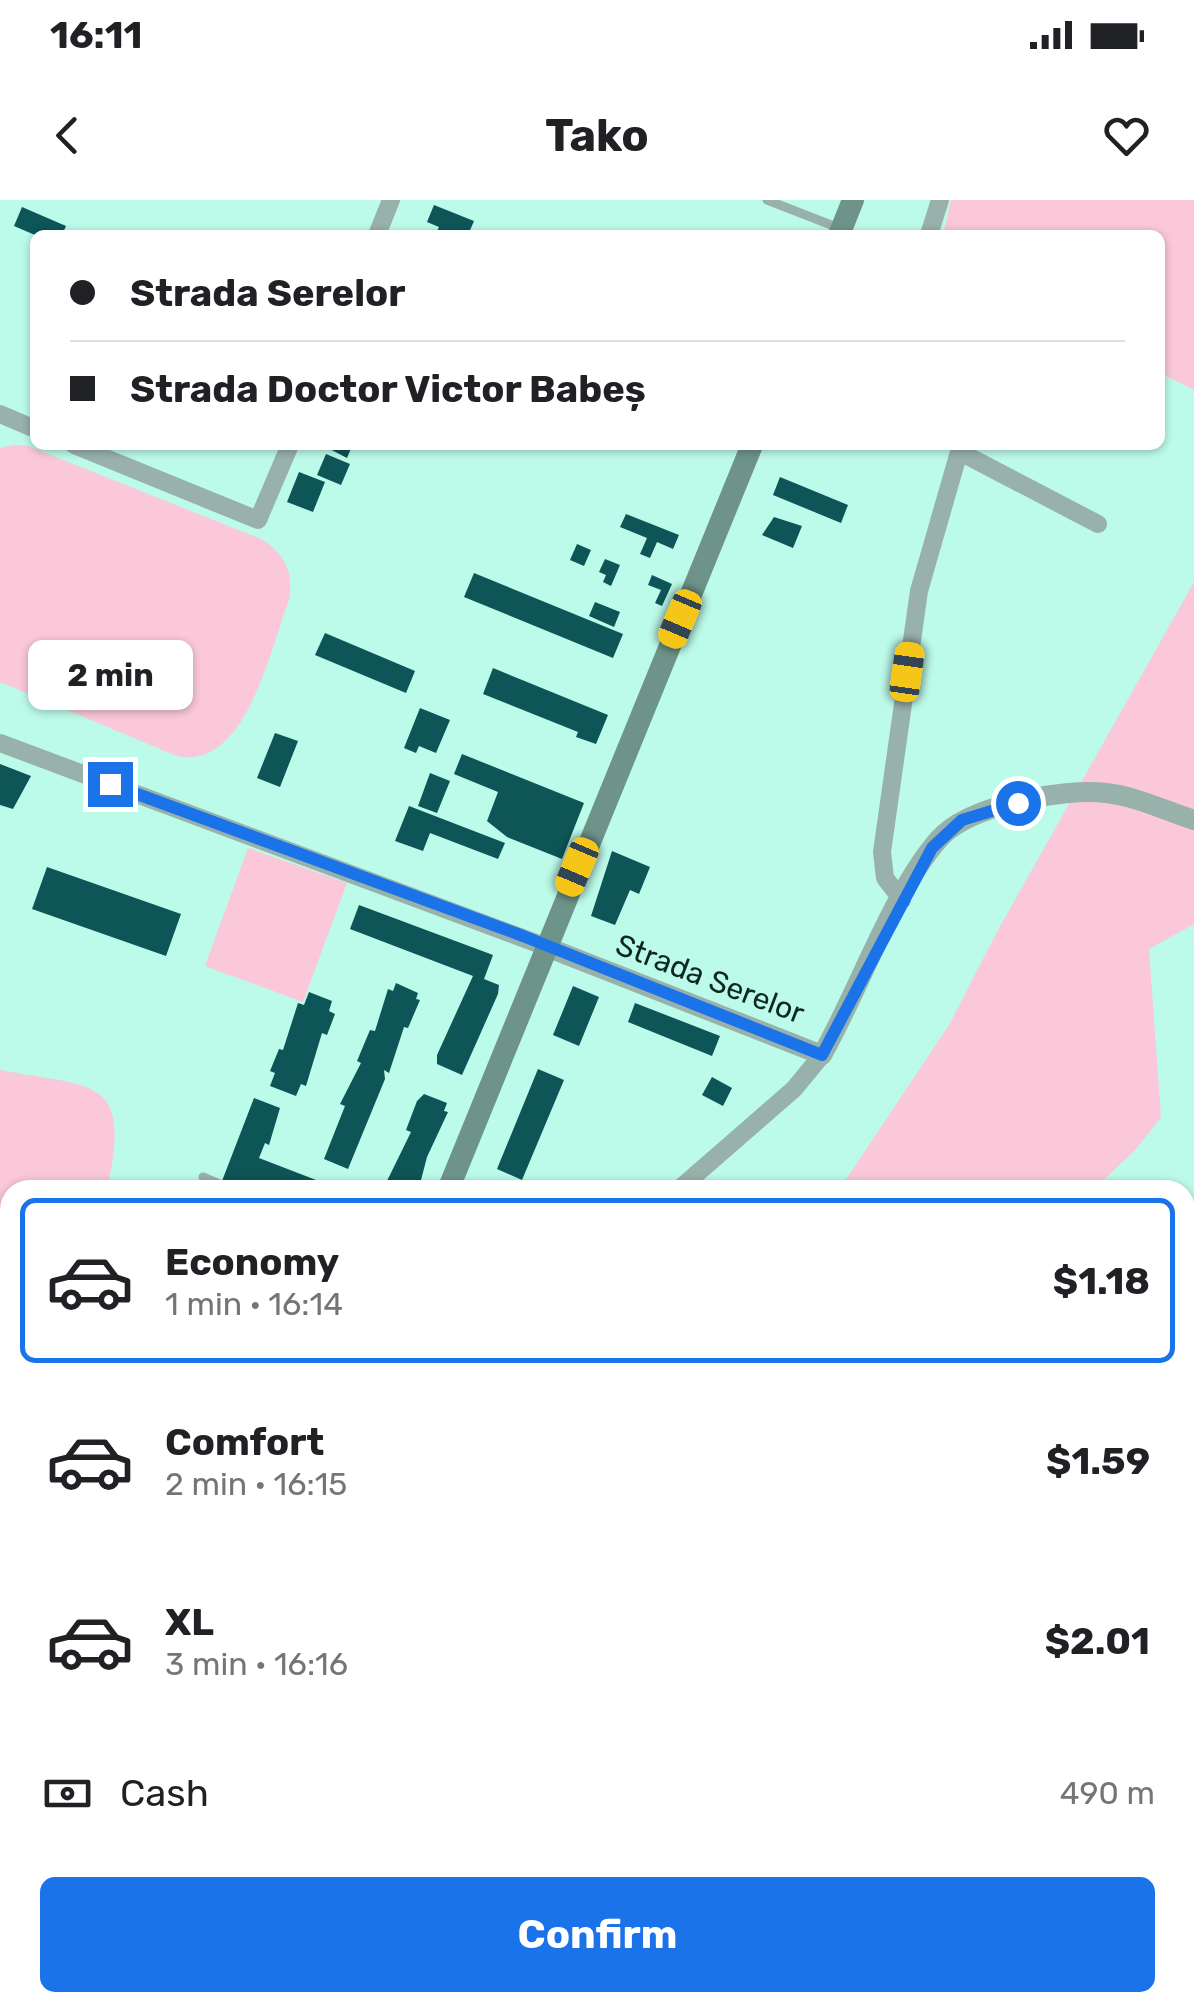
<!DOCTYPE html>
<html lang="en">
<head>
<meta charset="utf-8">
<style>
	body { margin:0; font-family:Rubik,sans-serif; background:#f2f2f2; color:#202124; height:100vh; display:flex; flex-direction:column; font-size:38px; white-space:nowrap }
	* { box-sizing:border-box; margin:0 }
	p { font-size:32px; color:#757577 }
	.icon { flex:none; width:55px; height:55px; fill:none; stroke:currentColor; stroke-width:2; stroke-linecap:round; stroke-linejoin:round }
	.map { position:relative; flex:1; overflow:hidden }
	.side { position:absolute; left:0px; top:980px; width:1195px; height:832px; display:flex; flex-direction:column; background:#fff; border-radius:30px 30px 0 0; box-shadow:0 2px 8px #0004 }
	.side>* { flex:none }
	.guide { position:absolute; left:30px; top:30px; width:1135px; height:220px; border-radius:15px; box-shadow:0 2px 8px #0004; display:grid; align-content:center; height:220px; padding:0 40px; background:#fff }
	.end { position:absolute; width:45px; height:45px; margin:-22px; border:12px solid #1a73e8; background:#fff; box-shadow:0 0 0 5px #fff }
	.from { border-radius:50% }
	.bubble { position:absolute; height:70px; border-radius:15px; background:#fff; box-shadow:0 2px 8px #0004; font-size:32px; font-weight:700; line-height:70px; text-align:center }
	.car { position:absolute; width:30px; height:60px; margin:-30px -15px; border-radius:12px; box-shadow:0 0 8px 2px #0007; background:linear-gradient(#f5c518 24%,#345 0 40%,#f5c518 0 76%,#345 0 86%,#f5c518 0) }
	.guide b { display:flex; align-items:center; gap:35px; height:95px; font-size:38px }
	.guide b+b { border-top:2px solid #e0e0e0 }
	.guide i { width:25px; height:25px; background:#202124 }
	ul { padding:18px 0 0; list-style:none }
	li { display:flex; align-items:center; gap:30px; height:165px; margin:0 20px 15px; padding:0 20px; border:5px solid transparent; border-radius:15px }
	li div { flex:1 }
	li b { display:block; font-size:38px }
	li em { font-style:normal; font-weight:700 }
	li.on { border-color:#1a73e8 }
	li>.icon { width:90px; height:90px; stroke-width:1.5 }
	.pay { display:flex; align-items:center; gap:25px; height:110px; padding:0 40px; font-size:38px }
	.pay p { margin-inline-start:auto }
	.action { display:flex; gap:20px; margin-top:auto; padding:20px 40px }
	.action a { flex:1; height:115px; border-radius:15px; background:#1a73e8; color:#fff; font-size:40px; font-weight:700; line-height:115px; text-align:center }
	.status { display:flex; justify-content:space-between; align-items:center; height:70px; padding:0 50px; background:#fff; direction:ltr }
	.status svg { height:28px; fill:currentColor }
	header { display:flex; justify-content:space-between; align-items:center; height:130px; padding:0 40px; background:#fff; font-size:45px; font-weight:700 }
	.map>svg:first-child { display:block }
	.green { fill:#fac8d8 }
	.water { fill:#4aaae0 }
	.building { fill:#0d5556 }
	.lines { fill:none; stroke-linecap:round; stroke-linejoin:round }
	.service { stroke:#98b1aa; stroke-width:9 }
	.minor { stroke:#98b1aa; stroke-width:18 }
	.tertiary { stroke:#98b1aa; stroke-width:20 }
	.secondary { stroke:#6e948a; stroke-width:22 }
	.route { stroke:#1a73e8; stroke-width:12 }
	.labels { text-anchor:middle; stroke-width:10; stroke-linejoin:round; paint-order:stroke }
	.street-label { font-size:30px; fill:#0e2721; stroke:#bcfae9 }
</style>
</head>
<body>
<div class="status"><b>16:11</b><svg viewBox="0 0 49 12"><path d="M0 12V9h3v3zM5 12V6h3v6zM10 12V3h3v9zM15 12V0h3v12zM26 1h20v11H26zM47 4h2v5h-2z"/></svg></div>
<header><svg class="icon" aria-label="back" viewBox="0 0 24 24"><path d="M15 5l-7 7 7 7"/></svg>Tako<svg class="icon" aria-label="heart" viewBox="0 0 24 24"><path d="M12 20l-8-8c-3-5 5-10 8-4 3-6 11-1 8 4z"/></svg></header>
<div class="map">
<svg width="1194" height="1811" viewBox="0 0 1194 1811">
	<rect width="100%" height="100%" fill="#bcfae9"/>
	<path class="green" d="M951 0H1194V190L1160 173V35H943Z
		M14 245 28 246 261 339C285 353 294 373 289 400 270 449 246 571 177 556L0 482V248Z
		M1194 382V724L1149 749 1161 917 1136 949 1093 990H839L949 825 998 730Z
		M248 648 347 683 303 802 205 766Z
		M0 870C96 888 132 876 107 990H10V1087L0 1085Z
		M0 1207 10 1213V1286L0 1281Z
		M1185 1440 1194 1448V1633L1185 1628Z"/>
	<path class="water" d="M0 1138 10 1143V1213L0 1207Z"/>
	<path class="building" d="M434 5 474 21 468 35 436 33 439 27 427 22Z
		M22 7 66 26 62 35H35L14 26Z
		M322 245H349L352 246 347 258Z
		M326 254 350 264 341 285 317 275Z
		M299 272 325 282 313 312 287 302Z
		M780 277 848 305 841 323 773 295Z
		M626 314 679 335 673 349 657 342 650 358 640 354 647 338 620 327Z
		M774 317 802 326 793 348 762 335Z
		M577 344 591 350 584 366 570 360Z
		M605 359 620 365 611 386 603 382 606 375 599 372Z
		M474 373 623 434 613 458 464 397Z
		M652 375 672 384 662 406 655 403 661 390 648 385Z
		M595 402 620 412 614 427 589 416Z
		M325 433 415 471 406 493 315 455Z
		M493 468 608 515 596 544 576 537 578 532 483 494Z
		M420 508 450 520 436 553 419 546 416 553 404 548Z
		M275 533 298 541 280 587 257 578Z
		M462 554 584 603 562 659 507 637 487 621 498 592 454 574Z
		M0 564 31 576 13 609 0 605Z
		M430 573 450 581 437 613 418 606Z
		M409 606 505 643 498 659 430 633 423 651 395 641Z
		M612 651 650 667 639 694 630 690 615 725 591 716Z
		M47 667 181 714 166 756 32 709Z
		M359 705 493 755 484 779 499 785 498 794 462 875 437 864V855L473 776 350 729Z
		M396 783 418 793 416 799 420 800 408 828 404 827 389 873 384 870 385 879 348 969 324 959 345 906 340 904 361 863 357 861 370 830 375 831 388 789 393 791Z
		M573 786 599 797 579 846 553 835Z
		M309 792 332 801 329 811 335 814 327 835 322 833 306 886 301 884 296 896 270 886 275 873 270 871 279 849 283 850 298 803 304 805Z
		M635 803 720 836 712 856 628 822Z
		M538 869 564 880 522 980 497 969Z
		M712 877 732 888 723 906 702 895Z
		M424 894 447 903 444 911 448 912 427 957 420 984 415 990H393L394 986 386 983 411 932 406 930 417 901Z
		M254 898 280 908 269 945 265 943 259 958 342 990H245L222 981Z
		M10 1492V1526L0 1516V1503Z
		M5 1594 10 1640 1 1643 0 1596Z
		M10 1656V1694L0 1660Z"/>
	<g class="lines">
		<path class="service" d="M767 0 839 28
			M203 977 233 990"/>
		<path class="minor" d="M377 35 391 0
			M929 35 940 0
			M0 214 35 229
			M74 245 258 320 290 245
			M960 252 1098 324
			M0 543 544 746
			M902 700 885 678 882 652 919 391 961 245
			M678 990 794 889 822 855
			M0 1454 10 1459
			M0 1755 10 1789
			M18 1802 27 1811
			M123 1802V1811
			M498 1802 526 1811
			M418 1811 427 1802"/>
		<path class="tertiary" d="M544 746 822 855C858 792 893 691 939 639 968 605 1063 588 1106 593 1135 596 1166 611 1194 620"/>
		<path class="secondary" d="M839 35 853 0
			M448 990 752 245
			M552 1802 562 1811
			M380 1811 381 1802"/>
	</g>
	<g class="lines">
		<path class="route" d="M110 584 523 736 822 855 932 648 962 620 1018 603"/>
	</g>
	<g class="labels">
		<g class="street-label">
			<text transform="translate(710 779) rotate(21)" y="10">Strada Serelor</text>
		</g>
	</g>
</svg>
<i class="end from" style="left:1018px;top:603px"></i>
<i class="end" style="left:110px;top:584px"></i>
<div class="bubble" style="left:28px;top:440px;width:165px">2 min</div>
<i class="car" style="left:680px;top:419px;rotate:203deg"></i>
<i class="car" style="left:907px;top:472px;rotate:8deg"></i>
<i class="car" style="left:577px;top:667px;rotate:203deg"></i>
<div class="guide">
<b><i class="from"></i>Strada Serelor</b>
<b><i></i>Strada Doctor Victor Babeș</b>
</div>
<section class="side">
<ul>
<li class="on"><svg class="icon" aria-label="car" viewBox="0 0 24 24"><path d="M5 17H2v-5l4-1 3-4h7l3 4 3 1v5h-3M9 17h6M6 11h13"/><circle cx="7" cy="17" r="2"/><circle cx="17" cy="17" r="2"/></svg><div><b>Economy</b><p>1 min · 16:14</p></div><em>$1.18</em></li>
<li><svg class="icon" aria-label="car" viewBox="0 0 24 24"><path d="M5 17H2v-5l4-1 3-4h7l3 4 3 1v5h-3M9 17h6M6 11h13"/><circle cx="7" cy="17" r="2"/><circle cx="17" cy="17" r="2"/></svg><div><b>Comfort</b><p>2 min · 16:15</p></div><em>$1.59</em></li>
<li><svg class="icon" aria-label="car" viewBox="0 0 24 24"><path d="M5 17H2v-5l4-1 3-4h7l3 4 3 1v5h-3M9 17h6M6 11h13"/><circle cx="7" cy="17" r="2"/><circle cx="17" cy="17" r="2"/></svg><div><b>XL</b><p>3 min · 16:16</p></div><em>$2.01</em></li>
</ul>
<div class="pay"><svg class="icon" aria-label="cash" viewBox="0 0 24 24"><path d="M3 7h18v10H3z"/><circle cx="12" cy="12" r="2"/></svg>Cash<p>490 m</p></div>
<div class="action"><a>Confirm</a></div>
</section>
</div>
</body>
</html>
